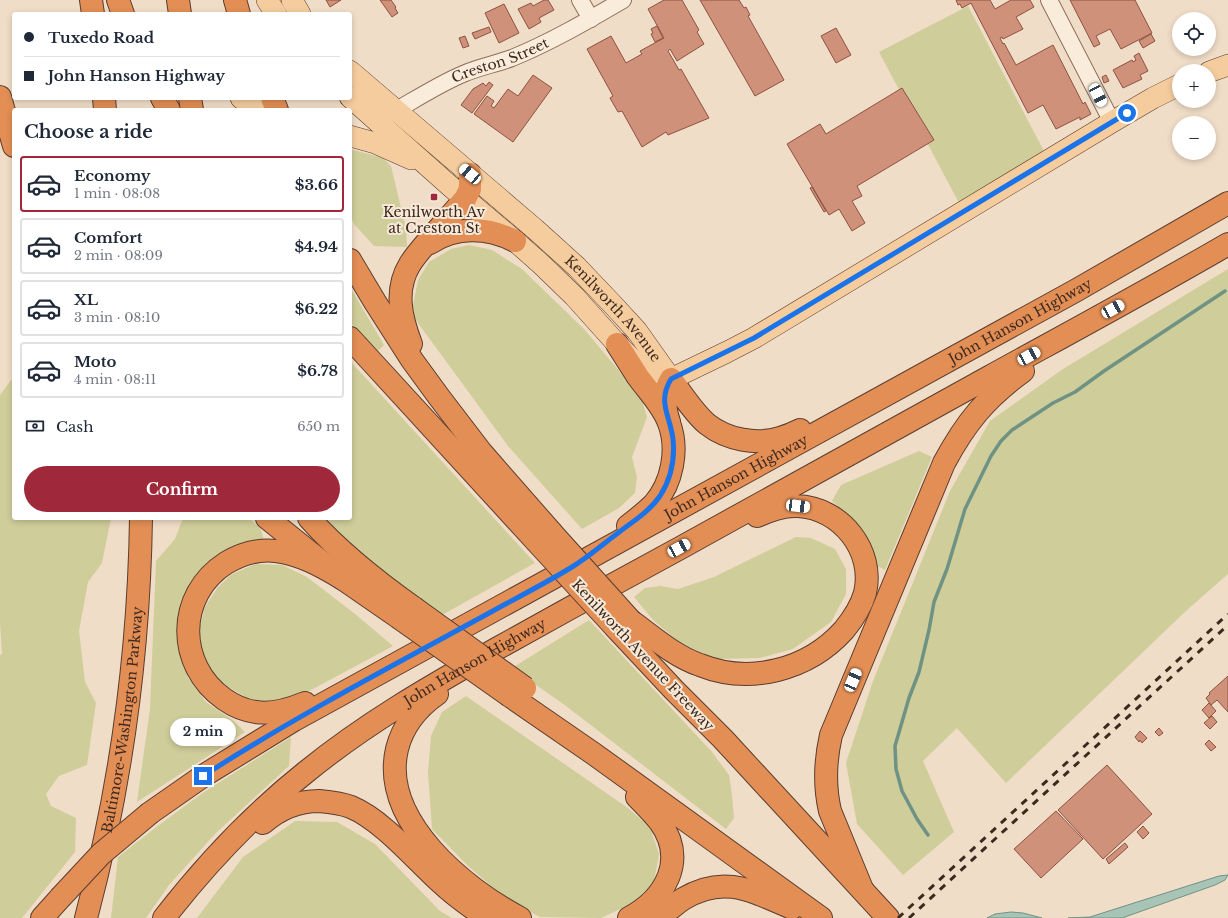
<!DOCTYPE html>
<html lang="en">
<head>
<meta charset="utf-8">
<style>
	body { margin:0; font-family:"Libre Baskerville",serif; background:#f6f6f7; color:#1f2937; height:100vh; display:flex; flex-direction:column; font-size:15px; white-space:nowrap }
	* { box-sizing:border-box; margin:0 }
	p { font-size:13px; color:#747a83 }
	.icon { flex:none; width:22px; height:22px; fill:none; stroke:currentColor; stroke-width:2; stroke-linecap:round; stroke-linejoin:round }
	.map { position:relative; flex:1; overflow:hidden }
	.details { position:absolute; left:12px; top:108px; width:340px; height:412px; display:flex; flex-direction:column; background:#fff; border-radius:4px; box-shadow:0 2px 6px #0003 }
	.details>* { flex:none }
	.guide { position:absolute; left:12px; top:12px; width:340px; height:88px; border-radius:4px; box-shadow:0 2px 6px #0003; display:grid; align-content:center; height:88px; padding:0 12px; background:#fff }
	.tools { position:absolute; left:1172px; top:12px; display:grid; gap:8px }
	.tools a { display:grid; place-items:center; width:44px; height:44px; border-radius:50%; background:#fff; box-shadow:0 2px 6px #0003; font-size:20px }
	.end { position:absolute; width:18px; height:18px; margin:-9px; border:5px solid #1a73e8; background:#fff; box-shadow:0 0 0 2px #fff }
	.from { border-radius:50% }
	.bubble { position:absolute; height:28px; border-radius:14px; background:#fff; box-shadow:0 2px 6px #0003; font-size:13px; font-weight:800; line-height:28px; text-align:center }
	.car { position:absolute; width:12px; height:24px; margin:-12px -6px; border-radius:5px; box-shadow:0 0 3px 1px #0007; background:linear-gradient(#fff 24%,#345 0 40%,#fff 0 76%,#345 0 86%,#fff 0) }
	.guide b { display:flex; align-items:center; gap:14px; height:38px; font-size:15px }
	.guide b+b { border-top:1px solid #e0e1e3 }
	.guide i { width:10px; height:10px; background:#1f2937 }
	ul { padding:0; list-style:none }
	li { display:flex; align-items:center; gap:12px; height:56px; margin:0 8px 6px; padding:0 4px; border:2px solid #e0e1e3; border-radius:4px }
	li div { flex:1 }
	li b { display:block; font-size:15px }
	li em { font-style:normal; font-weight:800 }
	li.current { border-color:#9f283b }
	li>.icon { width:36px; height:36px; stroke-width:1.5 }
	h2 { padding:0 12px; font-size:18px; line-height:48px }
	.pay { display:flex; align-items:center; gap:10px; height:44px; padding:0 12px; font-size:15px }
	.pay p { margin-inline-start:auto }
	.primary-button { display:flex; gap:8px; margin-top:auto; padding:8px 12px }
	.primary-button a { flex:1; height:46px; border-radius:24px; background:#9f283b; color:#fff; font-size:16px; font-weight:800; line-height:46px; text-align:center }
	.map>svg:first-child { display:block }
	.green { fill:#cfcd9a }
	.water { fill:#a8c4b7; stroke:#6e9384 }
	.lines { fill:none; stroke-linecap:round; stroke-linejoin:round }
	.stream { stroke:#6e9384; stroke-width:3.5 }
	.building { fill:#d0917b; stroke:#8d5240 }
	.minor-casing { stroke:#8d6e5b; stroke-width:18 }
	.major-casing { stroke:#5b3d2f; stroke-width:22 }
	.highway-casing { stroke:#5b3d2f; stroke-width:24 }
	.minor { stroke:#faecdb; stroke-width:16 }
	.major { stroke:#f4cc9e; stroke-width:21 }
	.highway { stroke:#e28e55; stroke-width:22 }
	.rail { stroke:#3d291f; stroke-width:3; stroke-dasharray:7 7; stroke-linecap:butt }
	.highway-bridge-casing { stroke:#5b3d2f; stroke-width:24; stroke-linecap:butt }
	.highway-bridge { stroke:#e28e55; stroke-width:22 }
	.route { stroke:#1a73e8; stroke-width:5 }
	.poi-dot { fill:#9f283b; stroke:#f7e9d7; stroke-width:1.5 }
	.labels { text-anchor:middle; stroke-width:4; stroke-linejoin:round; paint-order:stroke }
	.street-label { font-size:14px; fill:#3d291f; stroke:#f7e9d7 }
	.poi-label { font-size:14px; fill:#3d291f; stroke:#f7e9d7 }
</style>
</head>
<body>
<div class="map">
<svg width="1228" height="918" viewBox="0 0 1228 918">
	<rect width="100%" height="100%" fill="#f0ddc7"/>
	<path class="green" d="M968 6 1045 153 959 203 879 52Z
		M350 149 383 158 391 166 406 229 407 247 374 246 354 224 350 214Z
		M469 245 492 250 522 269 584 329 641 397 647 417 632 457 637 477 635 493 619 508 582 529 508 446 415 319 413 305 418 280 429 262 451 249Z
		M1228 269V574L1187 610 1006 783 957 728 923 761 954 832 903 875 857 824 846 763 873 681 950 491 990 421 1063 369Z
		M350 287 384 345 378 351 350 322Z
		M350 361 535 563 442 615 396 583 355 551 326 518H350Z
		M11 380 14 381V518H111L102 563 88 582 79 631 85 682 96 703 87 765 59 776 46 794 51 806 76 818 75 852 22 918H0V655L2 654 0 622V395Z
		M919 451 932 457 885 570 875 565 862 533 848 515 832 501 841 485Z
		M183 518H249L261 529 264 541 191 585 178 619 179 648 188 678 206 702 234 721 245 732 137 802 150 709 156 561 175 539Z
		M796 537 811 538 835 549 846 569V594L831 622 793 649 760 658 716 659 680 643 653 620 634 597 645 588 660 586 678 589 714 577Z
		M256 564 282 565 307 577 355 614 393 646 298 697 271 703 247 698 225 685 210 669 201 651 200 626 205 607 218 587 232 574Z
		M589 620 712 752 729 775 732 795 734 818 726 829 566 706 512 668Z
		M466 696 628 808 650 827 659 854 654 882 633 903 601 918 540 917 505 898 468 866 432 829 428 772 431 736 442 712Z
		M291 737 289 766 216 833 169 885 146 918H111L118 857 159 825 204 792Z
		M295 821 337 822 375 844 440 911 452 918H197L243 857Z"/>
	<path class="water" d="M1228 875 1225 880 1215 885 1122 918H1068L1090 917 1219 876Z
		M1011 912 1023 913 1042 918H987L995 914Z"/>
	<g class="lines">
		<path class="stream" d="M928 835 917 819 902 791 896 769 895 746 909 698 919 672 929 630 934 602 947 569 965 509 991 456 1001 441 1012 430 1053 403 1075 392 1104 371 1225 291"/>
	</g>
	<path class="building" d="M326 0H341L330 7Z
		M380 0H391L396 7 395 8 398 13 392 17Z
		M544 0H548L554 10 539 18 541 22 529 29 518 9 531 3 533 6Z
		M664 0H682L699 30 697 32 704 44 677 61 670 49 668 51 679 70 681 69 709 118 668 135 666 132 642 147 622 111 618 112 610 98 613 96 587 49 611 36 626 63 642 54 640 51 664 38 648 9Z
		M700 0H739L744 8 746 7 750 15 748 16 784 80 755 96Z
		M956 0H990L995 9 1011 0H1030L1034 7 1016 17 1023 29 1003 39 1002 37 1000 38 1003 44 1004 43 1016 65 1053 45 1083 104 1085 102 1091 114 1080 120V117L1056 129 1043 105 1028 113 971 3 962 8 960 4 958 5Z
		M1070 0H1135L1152 33 1121 49 1110 29 1096 36 1100 44 1094 47Z
		M504 4 519 33 499 43 485 13Z
		M657 26 663 38 655 42 651 34 653 33 651 29Z
		M489 27 491 32 475 39 472 33Z
		M836 28 851 55 836 63 821 36Z
		M1151 34 1155 41 1143 48 1139 41Z
		M465 36 469 46 463 48 459 38Z
		M1139 53 1148 71 1140 75 1142 79 1123 88 1113 70 1132 60 1133 62 1136 60 1134 56Z
		M533 75 552 88 513 142 474 114 487 96 494 101 491 106 494 108 508 89 518 96Z
		M1106 75 1109 81 1104 83 1102 77Z
		M489 82 493 85 472 113 461 105 473 89 483 83 486 86Z
		M902 88 934 140 857 186 862 196 852 201 865 223 852 231 839 209 829 215 787 144 820 124 826 134Z
		M812 187 826 211 824 212 810 188Z
		M1228 676V712L1217 700 1211 705 1206 698 1210 694 1209 693Z
		M1209 703 1216 711 1209 718 1202 710Z
		M1212 716 1217 722 1210 729 1204 723Z
		M1159 728 1163 733 1159 736 1155 732Z
		M1140 731 1147 738 1142 743 1140 740 1139 742 1135 737Z
		M1209 740 1216 747 1211 751 1205 744Z
		M1107 765 1152 814 1103 859 1058 810Z
		M1056 811 1083 839 1041 878 1014 849Z
		M1143 826 1149 833 1143 839 1137 832Z
		M1125 843 1128 847 1109 864 1106 859Z"/>
	<g class="lines">
		<defs>
			<g id="minor">
				<path d="M580 0 591 19"/>
				<path d="M1049 0 1112 122"/>
				<path id="s1" d="M388 115C413 101 437 85 463 74 479 67 496 64 512 58 551 42 587 21 623 0"/>
			</g>
			<g id="major">
				<path d="M267 0 276 14"/>
				<path d="M292 0 300 14"/>
				<path id="s2" d="M350 71 535 229 577 267 615 307 637 331 671 379"/>
				<path d="M1209 72 1228 65"/>
				<path d="M350 97 450 186 515 241 542 265 574 296 617 344 644 371 656 378 666 379H671L727 352 754 338 1112 122 1153 98 1179 85"/>
				<path d="M241 98 259 110"/>
				<path d="M350 136 375 143 411 159"/>
			</g>
			<g id="highway">
				<path d="M91 0 93 14"/>
				<path d="M118 0 123 14"/>
				<path d="M178 0 180 14"/>
				<path d="M235 0 239 14"/>
				<path d="M0 97 14 146"/>
				<path d="M104 98 105 110"/>
				<path d="M162 98 169 110"/>
				<path d="M190 98 192 110"/>
				<path d="M272 98 277 110"/>
				<path d="M430 243C456 226 487 227 515 241"/>
				<path d="M350 260 375 302 412 360 439 397 481 452 551 532"/>
				<path d="M350 338 536 541"/>
				<path d="M411 344C401 318 394 290 410 264 415 256 422 248 429 240 441 226 453 213 465 199L470 189V174"/>
				<path d="M617 344C624 355 631 366 638 377 649 392 663 406 669 423 679 450 672 483 654 504 646 512 637 519 628 526"/>
				<path d="M669 422C664 406 663 393 671 379 682 394 693 412 707 424 727 440 757 445 780 438 787 436 794 433 800 430"/>
				<path d="M267 518 343 579 398 617"/>
				<path d="M309 518C340 553 376 581 414 608"/>
				<path d="M631 621C653 637 674 656 700 665 750 685 808 670 844 630 853 619 861 607 865 593 875 551 841 508 798 506 784 505 770 510 757 516"/>
				<path d="M616 628 674 690 723 739 888 918"/>
				<path d="M437 694C417 708 403 725 397 749 380 821 465 889 520 918"/>
				<path d="M510 696 594 754 821 918"/>
				<path d="M305 703C276 715 251 718 224 699 176 665 176 595 226 563 241 554 259 549 276 551 300 554 322 566 343 579"/>
				<path id="s3" d="M150 813 203 776 294 720 1075 291 1228 203"/>
				<path d="M263 823C279 809 298 801 319 801 330 802 341 803 351 807 382 820 414 858 439 881 454 895 470 907 488 918"/>
				<path d="M862 889 830 811C824 785 825 761 831 735L944 463C966 422 986 398 1023 371"/>
				<path d="M42 918 60 898"/>
				<path id="s4" d="M86 918C121 787 139 653 141 518"/>
				<path id="s5" d="M164 918C206 864 252 815 306 772 366 723 431 686 498 648 559 614 621 580 682 547 784 490 887 434 989 377 1069 333 1149 290 1228 244"/>
				<path d="M629 918C666 898 687 860 660 822 653 813 645 805 637 797"/>
				<path d="M658 918C667 912 674 905 683 899 724 874 752 891 792 908"/>
			</g>
		</defs>
		<use href="#minor" class="minor-casing"/>
		<use href="#major" class="major-casing"/>
		<use href="#highway" class="highway-casing"/>
		<use href="#minor" class="minor"/>
		<use href="#major" class="major"/>
		<use href="#highway" class="highway"/>
		<path class="rail" d="M898 918 1228 614
			M909 918 1228 625"/>
		<defs>
			<path id="highway-bridge" d="M551 532 631 621
				M536 541 616 628
				M414 608 525 688
				M398 617 510 696
				M60 898 101 854 150 813"/>
		</defs>
		<use href="#highway-bridge" class="highway-bridge-casing"/>
		<use href="#highway-bridge" class="highway-bridge"/>
	</g>
	<g class="lines">
		<path class="route" d="M203 776C296 716 394 665 491 612 518 597 546 583 572 567 588 557 603 544 618 533 632 522 649 512 660 496 671 479 675 459 673 439 670 415 657 402 671 379L754 338 1127 113"/>
	</g>
	<rect class="poi-dot" x="430" y="193" width="8" height="8" rx="2"/>
	<g class="labels">
		<g class="street-label">
			<text dy="5" stroke="none"><textPath href="#s1" startOffset="125">Creston Street</textPath></text>
			<text dy="5" stroke="none"><textPath href="#s2" startOffset="355">Kenilworth Avenue</textPath></text>
			<text dy="5" stroke="none"><textPath href="#s3" startOffset="1000">John Hanson Highway</textPath></text>
			<text dy="5" stroke="none"><textPath href="#s3" startOffset="676">John Hanson Highway</textPath></text>
			<text transform="translate(643 655) rotate(47)" y="5">Kenilworth Avenue Freeway</text>
			<text dy="5" stroke="none"><textPath href="#s5" startOffset="406">John Hanson Highway</textPath></text>
			<text dy="5" stroke="none"><textPath href="#s4" startOffset="202">Baltimore-Washington Parkway</textPath></text>
		</g>
		<g class="poi-label">
			<text x="434" y="217">Kenilworth Av<tspan x="434" dy="16">at Creston St</tspan></text>
		</g>
	</g>
</svg>
<div class="tools">
<a><svg class="icon" aria-label="locate" viewBox="0 0 24 24"><circle cx="12" cy="12" r="6"/><path d="M12 2v4M12 18v4M2 12h4M18 12h4"/></svg></a>
<a>+</a>
<a>−</a>
</div>
<i class="end from" style="left:1127px;top:113px"></i>
<i class="end" style="left:203px;top:776px"></i>
<div class="bubble" style="left:170px;top:718px;width:66px">2 min</div>
<i class="car" style="left:1098px;top:95px;rotate:153deg"></i>
<i class="car" style="left:470px;top:174px;rotate:310deg"></i>
<i class="car" style="left:1113px;top:309px;rotate:61deg"></i>
<i class="car" style="left:1029px;top:356px;rotate:61deg"></i>
<i class="car" style="left:798px;top:506px;rotate:97deg"></i>
<i class="car" style="left:679px;top:548px;rotate:61deg"></i>
<i class="car" style="left:853px;top:680px;rotate:23deg"></i>
<div class="guide">
<b><i class="from"></i>Tuxedo Road</b>
<b><i></i>John Hanson Highway</b>
</div>
<section class="details">
<h2>Choose a ride</h2>
<ul>
<li class="current"><svg class="icon" aria-label="car" viewBox="0 0 24 24"><path d="M5 17H2v-5l4-1 3-4h7l3 4 3 1v5h-3M9 17h6M6 11h13"/><circle cx="7" cy="17" r="2"/><circle cx="17" cy="17" r="2"/></svg><div><b>Economy</b><p>1 min · 08:08</p></div><em>$3.66</em></li>
<li><svg class="icon" aria-label="car" viewBox="0 0 24 24"><path d="M5 17H2v-5l4-1 3-4h7l3 4 3 1v5h-3M9 17h6M6 11h13"/><circle cx="7" cy="17" r="2"/><circle cx="17" cy="17" r="2"/></svg><div><b>Comfort</b><p>2 min · 08:09</p></div><em>$4.94</em></li>
<li><svg class="icon" aria-label="car" viewBox="0 0 24 24"><path d="M5 17H2v-5l4-1 3-4h7l3 4 3 1v5h-3M9 17h6M6 11h13"/><circle cx="7" cy="17" r="2"/><circle cx="17" cy="17" r="2"/></svg><div><b>XL</b><p>3 min · 08:10</p></div><em>$6.22</em></li>
<li><svg class="icon" aria-label="car" viewBox="0 0 24 24"><path d="M5 17H2v-5l4-1 3-4h7l3 4 3 1v5h-3M9 17h6M6 11h13"/><circle cx="7" cy="17" r="2"/><circle cx="17" cy="17" r="2"/></svg><div><b>Moto</b><p>4 min · 08:11</p></div><em>$6.78</em></li>
</ul>
<div class="pay"><svg class="icon" aria-label="cash" viewBox="0 0 24 24"><path d="M3 7h18v10H3z"/><circle cx="12" cy="12" r="2"/></svg>Cash<p>650 m</p></div>
<div class="primary-button"><a>Confirm</a></div>
</section>
</div>
</body>
</html>
